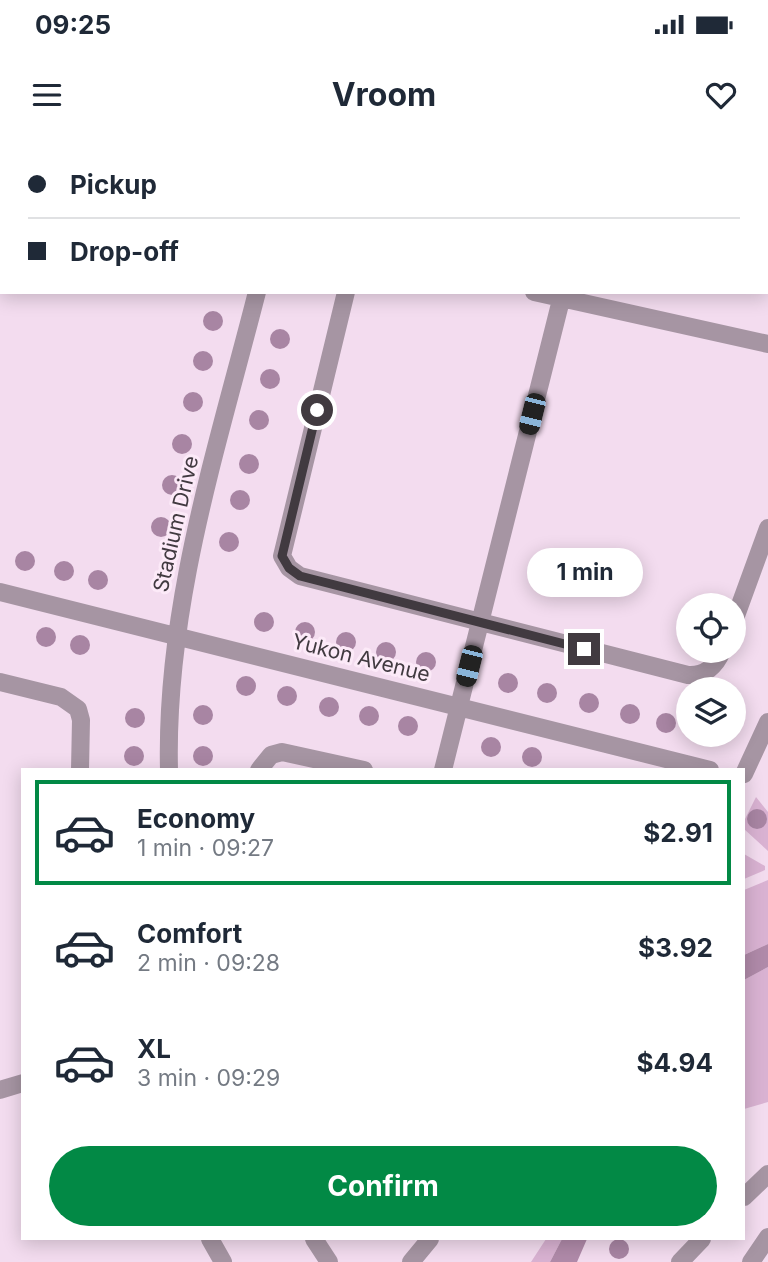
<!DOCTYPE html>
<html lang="en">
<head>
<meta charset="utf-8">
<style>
	body { margin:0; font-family:Inter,sans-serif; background:#f6f6f7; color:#1f2937; height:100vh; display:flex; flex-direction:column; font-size:26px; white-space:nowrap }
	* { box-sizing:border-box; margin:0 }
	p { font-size:23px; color:#747a83 }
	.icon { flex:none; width:38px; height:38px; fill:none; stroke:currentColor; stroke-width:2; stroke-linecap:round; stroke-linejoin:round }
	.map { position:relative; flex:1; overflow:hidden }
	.panel { position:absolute; left:21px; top:628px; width:724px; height:472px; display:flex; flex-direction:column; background:#fff; border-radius:0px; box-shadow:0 4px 18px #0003 }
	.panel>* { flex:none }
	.top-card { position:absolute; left:0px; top:0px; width:768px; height:154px; box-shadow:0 4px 18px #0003; display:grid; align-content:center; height:154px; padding:0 28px; background:#fff }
	.tools { position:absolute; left:676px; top:453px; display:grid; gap:14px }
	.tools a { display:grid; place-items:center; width:70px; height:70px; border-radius:50%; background:#fff; box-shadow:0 4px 18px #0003; font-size:35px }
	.end { position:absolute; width:32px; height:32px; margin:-16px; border:9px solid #413a40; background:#fff; box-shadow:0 0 0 4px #fff }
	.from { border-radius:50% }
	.bubble { position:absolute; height:49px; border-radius:24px; background:#fff; box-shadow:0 4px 18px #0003; font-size:23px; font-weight:700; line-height:49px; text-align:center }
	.car { position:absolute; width:21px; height:42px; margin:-21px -10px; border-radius:9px; box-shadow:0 0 5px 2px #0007; background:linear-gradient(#222 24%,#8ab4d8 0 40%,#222 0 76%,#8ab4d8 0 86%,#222 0) }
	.top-card b { display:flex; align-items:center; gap:24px; height:66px; font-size:26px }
	.top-card b+b { border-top:2px solid #e0e1e3 }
	.top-card i { width:18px; height:18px; background:#1f2937 }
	ul { padding:12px 0 0; list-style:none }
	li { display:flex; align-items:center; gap:21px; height:105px; margin:0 14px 10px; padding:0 14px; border:4px solid transparent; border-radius:0px }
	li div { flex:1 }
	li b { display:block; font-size:26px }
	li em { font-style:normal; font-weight:700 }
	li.on { border-color:#028945 }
	li>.icon { width:63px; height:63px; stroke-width:1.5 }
	.button { display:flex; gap:14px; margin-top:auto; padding:14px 28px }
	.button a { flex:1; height:80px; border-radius:42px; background:#028945; color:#fff; font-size:28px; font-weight:700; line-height:80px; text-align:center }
	.status { display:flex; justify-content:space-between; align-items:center; height:49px; padding:0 35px; background:#fff; direction:ltr }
	.status svg { height:19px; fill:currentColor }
	header { display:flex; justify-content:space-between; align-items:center; height:91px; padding:0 28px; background:#fff; font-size:32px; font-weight:700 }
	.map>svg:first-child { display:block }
	.built { fill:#f3dcef; fill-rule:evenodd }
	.green { fill:#d9b2d2 }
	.water { fill:#b08aa9 }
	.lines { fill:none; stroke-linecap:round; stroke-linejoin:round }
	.minor { stroke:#a695a3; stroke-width:18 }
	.tree { fill:#a885a3 }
	.route { stroke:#413a40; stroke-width:9 }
	.labels { text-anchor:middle; stroke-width:6; stroke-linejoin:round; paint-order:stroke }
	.street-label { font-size:21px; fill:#413a40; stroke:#fceaf8 }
</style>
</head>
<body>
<div class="status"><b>09:25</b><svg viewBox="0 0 49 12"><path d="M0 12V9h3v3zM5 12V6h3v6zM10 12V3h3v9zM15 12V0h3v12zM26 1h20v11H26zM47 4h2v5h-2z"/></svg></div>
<header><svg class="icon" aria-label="menu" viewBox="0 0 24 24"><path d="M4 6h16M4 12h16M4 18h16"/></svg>Vroom<svg class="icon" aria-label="heart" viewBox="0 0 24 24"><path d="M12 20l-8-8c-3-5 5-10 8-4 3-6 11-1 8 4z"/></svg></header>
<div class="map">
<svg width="768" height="1122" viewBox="0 0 768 1122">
	<rect width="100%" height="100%" fill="#fceaf8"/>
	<path class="built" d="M0 0H768V1122H0ZM2 2H766V152H2ZM688 466H733V511H688ZM688 550H733V595H688ZM23 630H744V1099H23Z"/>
	<path class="green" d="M756 657 768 672V711L744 689V681Z
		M744 714 765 726V730L744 739Z
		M768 740V804L744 815V750Z
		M768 827V962L744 969V840Z
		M546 1099H562L550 1122H531Z"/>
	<path class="water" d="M768 804V827L744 840V815Z
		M562 1099H587L577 1122H550Z"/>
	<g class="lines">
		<path class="minor" d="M617 0 624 2
			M295 2V0
			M766 38 768 39
			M766 120H768
			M346 152 282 416 289 428 300 436 688 535C705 536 716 526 722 511
			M534 152 768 204
			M0 452 710 630
			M733 484 768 388
			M0 542 61 557 78 569 81 580 80 630
			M169 630C165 466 217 309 257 152
			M259 630 271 615 282 612 364 630
			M443 630 563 152
			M744 634 768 582
			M0 950 23 943
			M744 1057 768 1034
			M210 1099 223 1122
			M314 1099 329 1122
			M411 1122 430 1099
			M680 1122 702 1099
			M751 1122 768 1097"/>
	</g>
	<g class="tree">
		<circle cx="213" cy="181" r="10"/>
		<circle cx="280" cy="199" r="10"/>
		<circle cx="203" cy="221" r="10"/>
		<circle cx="270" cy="239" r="10"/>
		<circle cx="193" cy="262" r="10"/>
		<circle cx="259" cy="280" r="10"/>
		<circle cx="182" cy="304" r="10"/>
		<circle cx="249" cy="324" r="10"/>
		<circle cx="172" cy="345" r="10"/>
		<circle cx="240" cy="360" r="10"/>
		<circle cx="161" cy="387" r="10"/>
		<circle cx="229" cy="402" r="10"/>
		<circle cx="25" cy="421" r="10"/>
		<circle cx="64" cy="431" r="10"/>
		<circle cx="98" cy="440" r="10"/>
		<circle cx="264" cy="482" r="10"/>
		<circle cx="305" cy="492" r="10"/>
		<circle cx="46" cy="497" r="10"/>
		<circle cx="346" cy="502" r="10"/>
		<circle cx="80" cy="505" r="10"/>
		<circle cx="386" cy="512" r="10"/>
		<circle cx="426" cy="522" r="10"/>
		<circle cx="508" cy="543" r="10"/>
		<circle cx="246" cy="546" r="10"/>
		<circle cx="547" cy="553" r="10"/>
		<circle cx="287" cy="556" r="10"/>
		<circle cx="589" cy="563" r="10"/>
		<circle cx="329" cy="567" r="10"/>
		<circle cx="630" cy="574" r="10"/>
		<circle cx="203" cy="575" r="10"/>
		<circle cx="369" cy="576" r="10"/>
		<circle cx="135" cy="578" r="10"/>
		<circle cx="666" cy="583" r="10"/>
		<circle cx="408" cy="586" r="10"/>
		<circle cx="491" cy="607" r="10"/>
		<circle cx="134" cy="616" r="10"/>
		<circle cx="203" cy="616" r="10"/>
		<circle cx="532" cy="617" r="10"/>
		<circle cx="757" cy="679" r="10"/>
		<circle cx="619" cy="1109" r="10"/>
	</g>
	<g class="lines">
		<path class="route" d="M317 270 282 416 289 428 300 436 584 509"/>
	</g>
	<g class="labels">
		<g class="street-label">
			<text transform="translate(176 384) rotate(-77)" y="7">Stadium Drive</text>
			<text transform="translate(361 518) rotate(14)" y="7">Yukon Avenue</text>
		</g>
	</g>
</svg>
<div class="tools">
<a><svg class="icon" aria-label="locate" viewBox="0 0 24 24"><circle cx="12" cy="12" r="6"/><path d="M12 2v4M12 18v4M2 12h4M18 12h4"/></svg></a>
<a><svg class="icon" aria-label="layers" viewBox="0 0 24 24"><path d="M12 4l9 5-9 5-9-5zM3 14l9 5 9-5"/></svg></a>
</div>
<i class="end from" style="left:317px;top:270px"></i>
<i class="end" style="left:584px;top:509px"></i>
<div class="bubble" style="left:527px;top:408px;width:116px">1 min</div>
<i class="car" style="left:532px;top:274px;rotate:194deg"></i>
<i class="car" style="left:469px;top:526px;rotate:194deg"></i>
<div class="top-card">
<b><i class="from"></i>Pickup</b>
<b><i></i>Drop-off</b>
</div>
<section class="panel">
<ul>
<li class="on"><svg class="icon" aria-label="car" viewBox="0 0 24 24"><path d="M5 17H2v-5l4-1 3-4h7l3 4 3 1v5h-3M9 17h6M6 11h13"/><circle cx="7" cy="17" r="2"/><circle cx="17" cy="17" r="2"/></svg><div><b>Economy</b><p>1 min · 09:27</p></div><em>$2.91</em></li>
<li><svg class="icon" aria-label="car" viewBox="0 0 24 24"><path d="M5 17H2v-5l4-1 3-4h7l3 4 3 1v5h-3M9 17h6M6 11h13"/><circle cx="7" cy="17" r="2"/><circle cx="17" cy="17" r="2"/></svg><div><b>Comfort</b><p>2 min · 09:28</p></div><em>$3.92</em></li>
<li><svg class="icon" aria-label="car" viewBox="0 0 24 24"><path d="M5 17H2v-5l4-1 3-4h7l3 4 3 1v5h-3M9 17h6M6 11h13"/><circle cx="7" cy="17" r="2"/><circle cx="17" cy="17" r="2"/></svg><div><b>XL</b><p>3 min · 09:29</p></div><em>$4.94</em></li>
</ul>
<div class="button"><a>Confirm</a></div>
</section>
</div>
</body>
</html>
